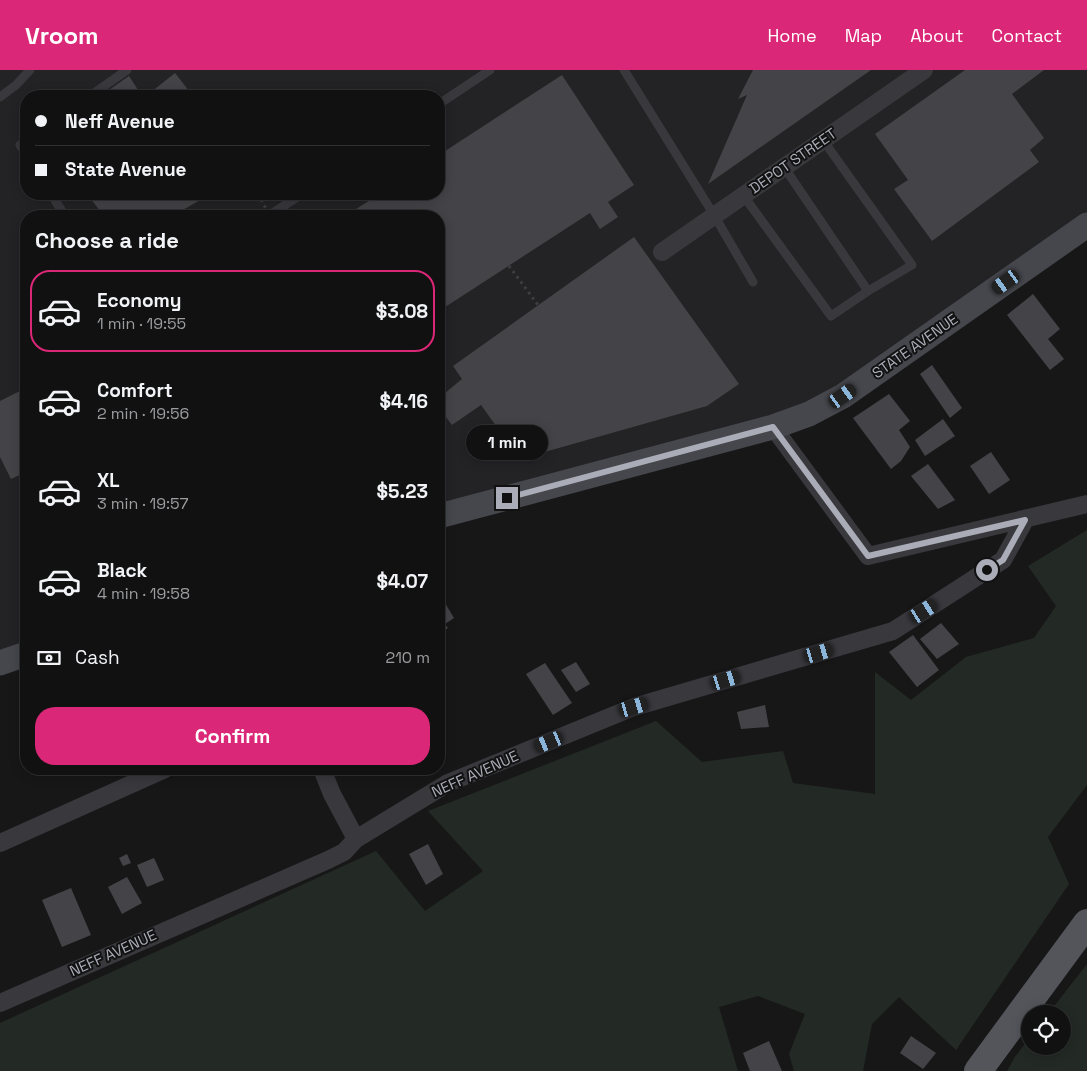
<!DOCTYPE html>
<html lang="en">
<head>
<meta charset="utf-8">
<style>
	body { margin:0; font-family:"Space Grotesk",sans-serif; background:#1e1f20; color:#f1f3f6; height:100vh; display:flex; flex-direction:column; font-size:19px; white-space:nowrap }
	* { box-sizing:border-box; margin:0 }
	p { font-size:16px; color:#9c9d9f }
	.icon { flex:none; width:28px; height:28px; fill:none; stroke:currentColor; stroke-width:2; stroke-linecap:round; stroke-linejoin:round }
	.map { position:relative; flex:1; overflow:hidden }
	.side { position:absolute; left:20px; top:140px; width:425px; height:565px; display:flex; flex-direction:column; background:#111112; border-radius:20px; box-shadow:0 2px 12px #0003,0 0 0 1px #303132 }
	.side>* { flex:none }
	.hud { position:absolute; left:20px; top:20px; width:425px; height:110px; border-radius:20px; box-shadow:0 2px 12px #0003,0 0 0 1px #303132; display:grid; align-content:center; height:110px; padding:0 15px; background:#111112 }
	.tools { position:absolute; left:1021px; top:935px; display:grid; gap:10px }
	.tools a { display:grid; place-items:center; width:50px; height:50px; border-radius:50%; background:#111112; box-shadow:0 2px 12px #0003,0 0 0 1px #303132; font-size:25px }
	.end { position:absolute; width:22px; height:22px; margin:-11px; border:6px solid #aaacb7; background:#111; box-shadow:0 0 0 2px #111 }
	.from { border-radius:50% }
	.bubble { position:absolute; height:35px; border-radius:18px; background:#111112; box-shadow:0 2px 12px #0003,0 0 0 1px #303132; font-size:16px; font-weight:700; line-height:35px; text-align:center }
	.car { position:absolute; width:15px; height:30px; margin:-15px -8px; border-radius:6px; box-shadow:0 0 4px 1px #0007; background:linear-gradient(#222 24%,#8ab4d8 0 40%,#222 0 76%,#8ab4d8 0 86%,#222 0) }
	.hud b { display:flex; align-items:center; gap:18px; height:48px; font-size:19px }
	.hud b+b { border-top:1px solid #303132 }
	.hud i { width:12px; height:12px; background:#f1f3f6 }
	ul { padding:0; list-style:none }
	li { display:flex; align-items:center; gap:15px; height:82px; margin:0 10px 8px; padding:0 5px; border:2px solid transparent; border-radius:20px }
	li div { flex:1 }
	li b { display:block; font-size:19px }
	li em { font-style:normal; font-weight:700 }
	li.active { border-color:#db2777 }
	li>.icon { width:45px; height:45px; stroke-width:1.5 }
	h2 { padding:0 15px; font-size:22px; line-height:60px }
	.pay { display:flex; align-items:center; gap:12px; height:55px; padding:0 15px; font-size:19px }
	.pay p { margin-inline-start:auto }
	.primary-button { display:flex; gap:10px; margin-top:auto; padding:10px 15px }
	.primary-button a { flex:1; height:58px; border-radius:20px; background:#db2777; color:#fff; font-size:20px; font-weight:700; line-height:58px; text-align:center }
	header { display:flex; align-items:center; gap:30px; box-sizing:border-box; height:70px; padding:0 25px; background:#db2777; color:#fff }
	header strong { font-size:24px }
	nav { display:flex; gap:28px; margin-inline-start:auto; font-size:18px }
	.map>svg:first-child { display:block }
	.built { fill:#232325; fill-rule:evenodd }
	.green { fill:#232a25 }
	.building { fill:#444448 }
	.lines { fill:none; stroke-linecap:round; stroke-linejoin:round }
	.path { stroke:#3e3f44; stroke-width:3; stroke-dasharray:2.5 4; stroke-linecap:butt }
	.service { stroke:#38383d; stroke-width:9 }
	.minor { stroke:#38383d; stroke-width:18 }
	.secondary { stroke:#46474d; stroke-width:25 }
	.primary { stroke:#54555b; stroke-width:28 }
	.path-bridge { stroke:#3e3f44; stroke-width:3; stroke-dasharray:2.5 4; stroke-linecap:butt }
	.route { stroke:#aaacb7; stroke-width:6 }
	.labels { text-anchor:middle; stroke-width:4; stroke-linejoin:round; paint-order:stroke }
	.street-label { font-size:15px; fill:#aaacb7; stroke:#121213 }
</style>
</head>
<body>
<header>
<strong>Vroom</strong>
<nav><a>Home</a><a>Map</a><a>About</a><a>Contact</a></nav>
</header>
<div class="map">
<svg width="1087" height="1001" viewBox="0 0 1087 1001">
	<rect width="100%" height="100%" fill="#171718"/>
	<path class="built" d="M0 0H1087V155L843 326 439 446V146H26V584L0 593ZM26 26H439V124H26Z"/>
	<path class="green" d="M1087 460V715L1048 767 1069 814 956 980 899 927 872 954 863 1001H794L789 984 805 944 758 926 719 937 738 1001H0V953L376 781 425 841 483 801 428 741 656 651 702 692 783 681 793 713 875 724V602L911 630 966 587 1034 568 1056 536 1028 496Z
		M1087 894V1001H1007L1015 987 1030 967V976H1062V944H1048Z"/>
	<path class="building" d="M753 0H871L708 114 747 25 738 29Z
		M965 0H1044L1012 24 1044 68 1030 80 1039 92 932 171 894 119 908 110 875 64Z
		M175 3 193 26H146Z
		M562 5 634 115 608 132 618 147 600 159 590 143 439 241V146H345L380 124H439V85Z
		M129 6 142 26H100L109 20Z
		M87 124H211L172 146H104Z
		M634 167 739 314 707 336 520 389 481 335 452 355 439 338V328L462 309 453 296Z
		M1033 224 1060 259 1048 269 1064 289 1050 300 1007 245Z
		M932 295 962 338 950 348 920 304Z
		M26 318V402L11 409 0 387V331Z
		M889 324 910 351 899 360 910 377 901 391 891 399 853 348Z
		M943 349 955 366 925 386 915 370Z
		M991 382 1010 410 989 424 970 396Z
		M928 394 955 430 938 439 911 406Z
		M439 523 454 548 445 554 448 558 439 564Z
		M941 553 959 574 937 589 920 569Z
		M913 565 939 600 917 617 889 582Z
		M576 592 590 614 576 622 561 600Z
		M545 593 572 633 553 645 526 604Z
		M765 635 769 657 741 659 737 642Z
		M428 774 443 804 426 815 409 784Z
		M127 784 131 793 123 796 119 788Z
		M154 788 164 810 147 817 137 795Z
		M127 807 142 833 122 844 108 817Z
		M71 818 91 865 62 877 42 830Z
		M911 966 936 983 923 999 900 983Z
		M769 971 782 1001H750L743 983Z"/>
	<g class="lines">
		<path class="path" d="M509 196 538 235"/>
		<path class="service" d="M624 0 714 145 753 212
			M90 26 127 0
			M0 27 16 15 30 0
			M439 34 490 0
			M823 70 912 195 868 221
			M26 71 20 75 26 84
			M51 124 65 146
			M743 125 831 246 868 221 784 97
			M268 146 302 124"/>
		<path class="minor" d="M662 182 924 0
			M773 357 868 486 1087 434
			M322 699 332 724 356 769
			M0 773 165 699
			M0 933 328 790 344 782 356 769 448 713 634 637 893 561 1003 490 1025 450"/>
		<path class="secondary" d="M439 446 773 357 809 344 843 326 1087 155
			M0 593 26 584"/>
		<path class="primary" d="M978 1001 1087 853"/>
		<path class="path-bridge" d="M258 124 270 146"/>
	</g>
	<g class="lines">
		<path class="route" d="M507 428 773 357 868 486 1025 450 1003 490 987 500"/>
	</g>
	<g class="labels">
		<g class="street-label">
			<text transform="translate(793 91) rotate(-35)" y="5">DEPOT STREET</text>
			<text transform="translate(915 276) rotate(-35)" y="5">STATE AVENUE</text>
			<text transform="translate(475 704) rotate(-24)" y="5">NEFF AVENUE</text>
			<text transform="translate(113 883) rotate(-24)" y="5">NEFF AVENUE</text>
		</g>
	</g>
</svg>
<div class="tools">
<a><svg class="icon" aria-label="locate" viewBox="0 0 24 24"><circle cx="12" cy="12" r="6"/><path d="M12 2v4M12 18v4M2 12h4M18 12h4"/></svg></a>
</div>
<i class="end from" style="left:987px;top:500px"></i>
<i class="end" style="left:507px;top:428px"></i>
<div class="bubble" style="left:466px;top:355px;width:82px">1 min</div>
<i class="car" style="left:1006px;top:212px;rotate:235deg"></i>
<i class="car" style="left:843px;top:326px;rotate:55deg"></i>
<i class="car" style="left:924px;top:541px;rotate:57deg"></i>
<i class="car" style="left:819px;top:583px;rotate:74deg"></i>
<i class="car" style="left:726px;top:610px;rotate:73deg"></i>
<i class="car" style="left:634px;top:637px;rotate:74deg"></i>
<i class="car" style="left:549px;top:672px;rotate:248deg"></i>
<div class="hud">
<b><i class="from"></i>Neff Avenue</b>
<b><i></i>State Avenue</b>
</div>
<section class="side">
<h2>Choose a ride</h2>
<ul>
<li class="active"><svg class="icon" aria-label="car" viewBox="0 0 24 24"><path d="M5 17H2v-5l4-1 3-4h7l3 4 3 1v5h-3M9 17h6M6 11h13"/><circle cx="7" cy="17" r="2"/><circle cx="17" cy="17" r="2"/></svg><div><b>Economy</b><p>1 min · 19:55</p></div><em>$3.08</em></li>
<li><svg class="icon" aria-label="car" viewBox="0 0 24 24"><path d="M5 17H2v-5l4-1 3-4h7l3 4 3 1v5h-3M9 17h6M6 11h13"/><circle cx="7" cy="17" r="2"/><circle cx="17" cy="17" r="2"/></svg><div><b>Comfort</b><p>2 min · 19:56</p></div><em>$4.16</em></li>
<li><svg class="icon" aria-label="car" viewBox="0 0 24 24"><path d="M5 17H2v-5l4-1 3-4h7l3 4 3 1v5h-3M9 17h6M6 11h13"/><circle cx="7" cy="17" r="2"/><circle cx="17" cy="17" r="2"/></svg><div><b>XL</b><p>3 min · 19:57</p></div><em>$5.23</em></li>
<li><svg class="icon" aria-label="car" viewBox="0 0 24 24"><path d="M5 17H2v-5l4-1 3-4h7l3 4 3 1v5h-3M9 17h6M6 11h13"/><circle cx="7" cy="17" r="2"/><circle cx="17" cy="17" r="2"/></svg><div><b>Black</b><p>4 min · 19:58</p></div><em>$4.07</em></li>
</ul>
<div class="pay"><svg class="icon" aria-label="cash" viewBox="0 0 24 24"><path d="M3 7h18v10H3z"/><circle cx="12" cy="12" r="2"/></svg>Cash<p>210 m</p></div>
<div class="primary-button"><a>Confirm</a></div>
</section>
</div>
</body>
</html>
